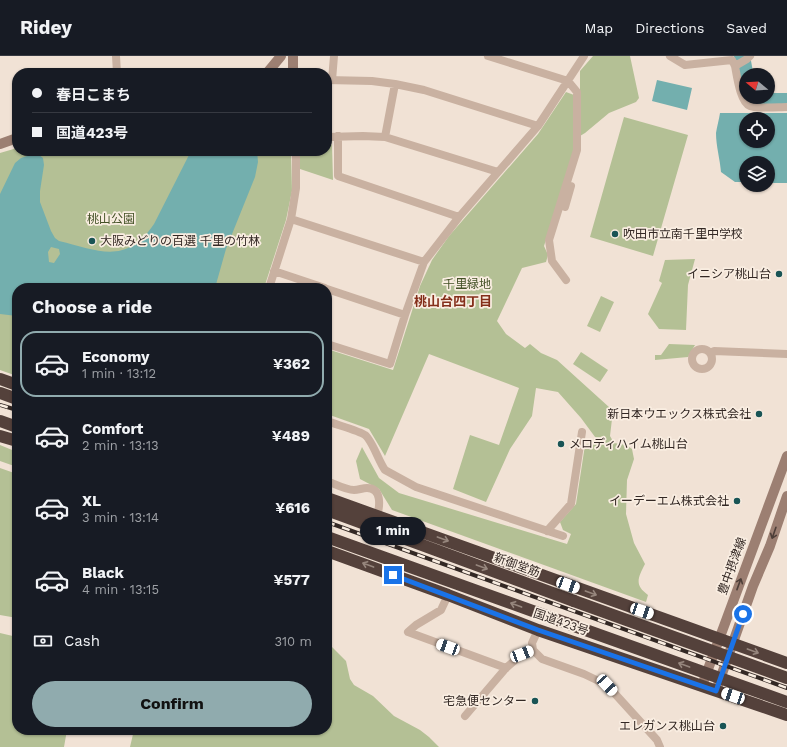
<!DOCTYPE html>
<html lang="en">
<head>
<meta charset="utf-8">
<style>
	body { margin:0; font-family:"Work Sans","Noto Sans JP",sans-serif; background:#20242c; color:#f1f3f6; height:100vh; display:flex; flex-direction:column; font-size:15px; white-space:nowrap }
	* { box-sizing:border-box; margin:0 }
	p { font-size:13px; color:#9ea1a6 }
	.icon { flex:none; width:22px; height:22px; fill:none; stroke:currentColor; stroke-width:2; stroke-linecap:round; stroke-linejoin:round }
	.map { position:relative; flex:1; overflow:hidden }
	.side { position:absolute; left:12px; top:227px; width:320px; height:452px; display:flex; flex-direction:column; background:#171b24; border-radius:16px; box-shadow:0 1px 3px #0004 }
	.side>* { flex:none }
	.top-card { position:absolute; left:12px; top:12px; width:320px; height:88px; border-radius:16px; box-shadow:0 1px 3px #0004; display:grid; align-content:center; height:88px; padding:0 20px; background:#171b24 }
	.needle { width:26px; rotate:288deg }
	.buttons { position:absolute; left:739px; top:12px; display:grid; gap:8px }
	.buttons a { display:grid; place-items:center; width:36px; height:36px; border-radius:50%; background:#171b24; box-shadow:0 1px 3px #0004; font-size:20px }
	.end { position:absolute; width:18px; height:18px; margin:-9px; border:5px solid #1a73e8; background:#fff; box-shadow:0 0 0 2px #fff }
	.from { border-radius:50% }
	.bubble { position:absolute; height:28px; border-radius:14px; background:#171b24; box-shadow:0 1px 3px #0004; font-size:13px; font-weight:700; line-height:28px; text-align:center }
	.car { position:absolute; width:12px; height:24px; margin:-12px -6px; border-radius:5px; box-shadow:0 0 3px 1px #0007; background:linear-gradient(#fff 24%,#345 0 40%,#fff 0 76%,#345 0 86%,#fff 0) }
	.top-card b { display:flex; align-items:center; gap:14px; height:38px; font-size:15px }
	.top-card b+b { border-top:1px solid #363941 }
	.top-card i { width:10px; height:10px; background:#f1f3f6 }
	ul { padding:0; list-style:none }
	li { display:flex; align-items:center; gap:12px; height:66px; margin:0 8px 6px; padding:0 12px; border:2px solid transparent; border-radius:16px }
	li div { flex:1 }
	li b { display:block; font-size:15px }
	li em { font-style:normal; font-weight:700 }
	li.on { border-color:#90abae }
	li>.icon { width:36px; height:36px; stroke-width:1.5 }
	h2 { padding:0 20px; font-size:18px; line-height:48px }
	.pay { display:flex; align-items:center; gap:10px; height:44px; padding:0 20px; font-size:15px }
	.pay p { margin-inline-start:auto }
	.primary-button { display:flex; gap:8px; margin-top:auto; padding:8px 20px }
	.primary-button a { flex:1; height:46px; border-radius:24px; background:#90abae; color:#111; font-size:16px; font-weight:700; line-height:46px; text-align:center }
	header { display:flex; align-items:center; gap:24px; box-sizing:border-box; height:56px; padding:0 20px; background:#171b24; border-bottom:1px solid #363941 }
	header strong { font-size:19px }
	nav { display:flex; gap:22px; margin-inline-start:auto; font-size:14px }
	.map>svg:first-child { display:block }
	.green { fill:#b4c095 }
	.water { fill:#73afae; fill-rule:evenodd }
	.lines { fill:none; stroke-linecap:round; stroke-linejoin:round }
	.river { stroke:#73afae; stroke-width:16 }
	.street { stroke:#c9b1a1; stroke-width:8 }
	.secondary { stroke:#9c7f72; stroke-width:10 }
	.highway { stroke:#54413b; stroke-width:12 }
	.rail-casing { stroke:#332824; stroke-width:4 }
	.rail { stroke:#f9ede1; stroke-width:2.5; stroke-dasharray:8; stroke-linecap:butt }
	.highway-bridge { stroke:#54413b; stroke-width:12 }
	.oneway { stroke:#4d3e38 }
	.oneway2 { stroke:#96867d }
	.route { stroke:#1a73e8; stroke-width:5 }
	.poi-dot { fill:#195455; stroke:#f9ede1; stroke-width:1.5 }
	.labels { text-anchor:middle; stroke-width:3.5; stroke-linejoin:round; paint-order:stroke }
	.park-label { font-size:12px; fill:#445227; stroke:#f9ede1 }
	.poi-label { font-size:12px; fill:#332824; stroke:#f9ede1; text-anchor:end }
	.street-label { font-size:12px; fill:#332824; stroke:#f9ede1 }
	.neighbourhood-label { font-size:13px; font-weight:bold; fill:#842e1a; stroke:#f9ede1 }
</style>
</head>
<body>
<header>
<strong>Ridey</strong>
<nav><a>Map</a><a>Directions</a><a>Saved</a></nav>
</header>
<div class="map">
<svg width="787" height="691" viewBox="0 0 787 691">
	<rect width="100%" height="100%" fill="#f1e2d5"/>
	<path class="green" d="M593 0H630L639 42 636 46 609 57 585 77 580 80V15Z
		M566 36 574 39V95L544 190 548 199 546 206 522 212 497 265 506 278 525 292 530 288 541 297 557 304 620 361 612 363 610 380 614 387 626 389 632 393 634 403 627 424 626 458 634 487 645 508C638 522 634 529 648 539L646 546 392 454 379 433 360 423 356 405 362 391 379 422 399 437 567 488 571 478 563 474 560 466 576 448 585 389 593 386 598 385 581 362 558 336 536 332 532 360 510 393 486 446 453 433 470 379 499 389 519 332 429 298 385 400 369 373 327 358V293L393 314 420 230 432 204 449 180 538 78Z
		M624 61 688 79 653 200 590 181Z
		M327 86 332 89 333 124 300 113 299 95H327Z
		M17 92V95H291L292 135 286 164 264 232H17V320L0 314V97Z
		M695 203 688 229 686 274 659 273 648 258 662 227 659 225 665 204Z
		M601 240 614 246 600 276 587 270Z
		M669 288 695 289 688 301 655 304V299H661Z
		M581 296 608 314 600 326 573 308Z
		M0 389 17 396V411L0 405Z
		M0 412 17 418V562L0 559Z
		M0 577 17 581V674H67L64 691H0Z
		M327 586 346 605 350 623 354 629 373 640 394 660 420 674 429 681 439 691H130L134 674H327Z"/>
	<path class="water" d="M657 24 692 32 687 54 652 45Z
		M720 57H787V127H768V107H746V126H735L721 116C720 103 716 90 716 77 717 70 719 64 720 57ZM746 63H768V85H746Z
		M191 95H257L258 106 255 121 226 193 215 232H17V260L0 258V138L15 107 21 102 33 98 39 99 43 102 44 109 40 135V146L51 175 55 182 59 185C100 195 126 209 154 168ZM51 191 59 193 60 198 54 207 49 206 48 196Z"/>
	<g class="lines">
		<path class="river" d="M742 0 746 22
			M751 41 753 43 759 45H787"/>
		<path class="street" d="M116 0 117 17
			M488 0 568 25 577 36V94L549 184 552 205 566 224
			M670 0 685 9 732 4 735 10
			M750 0 747 3 735 10C737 20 740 46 750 50 755 53 779 51 787 51
			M327 24 372 25 395 28 424 34 538 70
			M332 24 334 0
			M338 80V120L459 161
			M327 81 363 80 385 81 498 116
			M385 81 395 28
			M565 151 571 130
			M291 163 424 206
			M274 215 325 232
			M269 232 291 163 296 132V95
			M327 233 405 259
			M327 288 390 308 405 259 424 206 459 161 538 70 584 0
			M692 303a10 10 0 1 1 20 0a10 10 0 1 1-20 0Z
			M710 297 714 295 787 298
			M327 365C334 368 360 375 365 379 372 384 379 406 385 414L416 431 563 480
			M327 425C335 428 346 434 354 434 358 434 363 432 367 432 382 432 380 450 377 460
			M547 475 571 448 582 376
			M448 539 441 554 416 569 408 576 506 612
			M538 574 532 587 533 594 542 603 584 618 607 629 657 684 660 691
			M465 660 506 612 522 598 533 594"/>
		<path class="secondary" d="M293 0V17
			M267 17 281 0
			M0 88 17 82
			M704 624 787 400
			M718 629 753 530 770 490 787 440"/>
		<path class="highway" d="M0 323 17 329
			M0 337 17 343
			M0 365 17 371
			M0 380 17 385
			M327 442 787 607
			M327 454 574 545
			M327 481 566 567
			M327 495 448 539 538 574 787 659"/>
		<defs>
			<path id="rail" d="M0 349 17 354
				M327 466 787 632"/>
		</defs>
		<use href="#rail" class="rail-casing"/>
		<use href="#rail" class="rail"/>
		<path class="highway-bridge" d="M574 545 787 622
			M566 567 787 646"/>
	</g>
	<defs><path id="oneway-shaft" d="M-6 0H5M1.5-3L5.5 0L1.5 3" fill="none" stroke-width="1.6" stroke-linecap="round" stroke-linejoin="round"/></defs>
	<g class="oneway">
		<use href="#oneway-shaft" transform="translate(774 477) rotate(109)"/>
		<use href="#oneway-shaft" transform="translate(739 528) rotate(-70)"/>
	</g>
	<g class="oneway2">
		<use href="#oneway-shaft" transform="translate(443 483) rotate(20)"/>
		<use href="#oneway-shaft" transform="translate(368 509) rotate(-160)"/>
		<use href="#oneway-shaft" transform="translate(482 511) rotate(20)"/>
		<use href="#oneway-shaft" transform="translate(591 537) rotate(20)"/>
		<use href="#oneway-shaft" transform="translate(516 549) rotate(-160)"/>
		<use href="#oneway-shaft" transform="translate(753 595) rotate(20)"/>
		<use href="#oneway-shaft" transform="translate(684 609) rotate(-160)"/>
	</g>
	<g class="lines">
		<path class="route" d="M393 519 538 574 716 635 743 558"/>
	</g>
	<g class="poi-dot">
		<circle cx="615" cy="178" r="4"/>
		<circle cx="92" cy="185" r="4"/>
		<circle cx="779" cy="218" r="4"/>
		<circle cx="759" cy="358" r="4"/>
		<circle cx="561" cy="388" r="4"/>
		<circle cx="737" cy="445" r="4"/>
		<circle cx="535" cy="645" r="4"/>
		<circle cx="723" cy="670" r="4"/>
	</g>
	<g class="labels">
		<g class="park-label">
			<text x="111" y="167">桃山公園</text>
			<text x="467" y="232">千里緑地</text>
		</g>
		<g class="poi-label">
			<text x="623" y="182" text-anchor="start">吹田市立南千里中学校</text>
			<text x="100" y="189" text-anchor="start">大阪みどりの百選 千里の竹林</text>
			<text x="771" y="222">イニシア桃山台</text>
			<text x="751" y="362">新日本ウエックス株式会社</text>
			<text x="569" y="392" text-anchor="start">メロディハイム桃山台</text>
			<text x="729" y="449">イーデーエム株式会社</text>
			<text x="527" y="649">宅急便センター</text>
			<text x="715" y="674">エレガンス桃山台</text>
		</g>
		<g class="street-label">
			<text transform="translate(517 509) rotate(20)" y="4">新御堂筋</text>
			<text transform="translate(732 510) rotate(-70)" y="4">豊中摂津線</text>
			<text transform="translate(561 566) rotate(19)" y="4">国道423号</text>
		</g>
		<g class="neighbourhood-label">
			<text x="453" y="250">桃山台四丁目</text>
		</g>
	</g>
</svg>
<div class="buttons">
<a><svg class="needle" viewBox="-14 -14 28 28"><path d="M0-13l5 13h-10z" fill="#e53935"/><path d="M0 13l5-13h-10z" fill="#9ea1a6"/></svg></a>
<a><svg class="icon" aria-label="locate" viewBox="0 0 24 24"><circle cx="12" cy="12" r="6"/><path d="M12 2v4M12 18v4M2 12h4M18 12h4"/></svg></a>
<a><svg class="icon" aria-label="layers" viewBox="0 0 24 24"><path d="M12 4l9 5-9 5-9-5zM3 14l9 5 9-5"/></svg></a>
</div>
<i class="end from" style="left:743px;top:558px"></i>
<i class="end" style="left:393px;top:519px"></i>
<div class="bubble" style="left:360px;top:461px;width:66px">1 min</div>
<i class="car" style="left:568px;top:529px;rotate:110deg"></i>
<i class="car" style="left:642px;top:555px;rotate:109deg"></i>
<i class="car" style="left:448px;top:591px;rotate:290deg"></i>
<i class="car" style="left:522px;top:598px;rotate:69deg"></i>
<i class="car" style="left:607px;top:629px;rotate:137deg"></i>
<i class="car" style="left:733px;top:640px;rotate:289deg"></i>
<div class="top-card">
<b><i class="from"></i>春日こまち</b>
<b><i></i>国道423号</b>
</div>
<section class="side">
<h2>Choose a ride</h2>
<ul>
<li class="on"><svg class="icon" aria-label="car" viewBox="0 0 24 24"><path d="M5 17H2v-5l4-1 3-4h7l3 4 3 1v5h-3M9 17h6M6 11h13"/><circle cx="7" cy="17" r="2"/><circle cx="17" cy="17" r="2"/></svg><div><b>Economy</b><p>1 min · 13:12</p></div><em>¥362</em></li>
<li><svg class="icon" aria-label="car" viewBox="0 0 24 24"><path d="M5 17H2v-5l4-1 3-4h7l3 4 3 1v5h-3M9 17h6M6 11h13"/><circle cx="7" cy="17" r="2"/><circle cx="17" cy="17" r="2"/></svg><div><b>Comfort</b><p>2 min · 13:13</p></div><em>¥489</em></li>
<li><svg class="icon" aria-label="car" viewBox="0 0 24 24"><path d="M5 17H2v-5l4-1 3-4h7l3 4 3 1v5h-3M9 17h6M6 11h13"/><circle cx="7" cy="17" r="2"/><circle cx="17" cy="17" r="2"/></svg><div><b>XL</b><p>3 min · 13:14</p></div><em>¥616</em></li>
<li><svg class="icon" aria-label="car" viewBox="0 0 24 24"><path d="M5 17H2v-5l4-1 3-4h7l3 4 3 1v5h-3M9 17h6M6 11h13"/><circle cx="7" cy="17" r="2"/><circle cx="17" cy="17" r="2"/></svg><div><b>Black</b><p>4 min · 13:15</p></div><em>¥577</em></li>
</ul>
<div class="pay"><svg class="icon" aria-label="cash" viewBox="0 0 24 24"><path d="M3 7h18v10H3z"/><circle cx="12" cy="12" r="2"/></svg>Cash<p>310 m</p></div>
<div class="primary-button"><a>Confirm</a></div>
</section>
</div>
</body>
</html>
